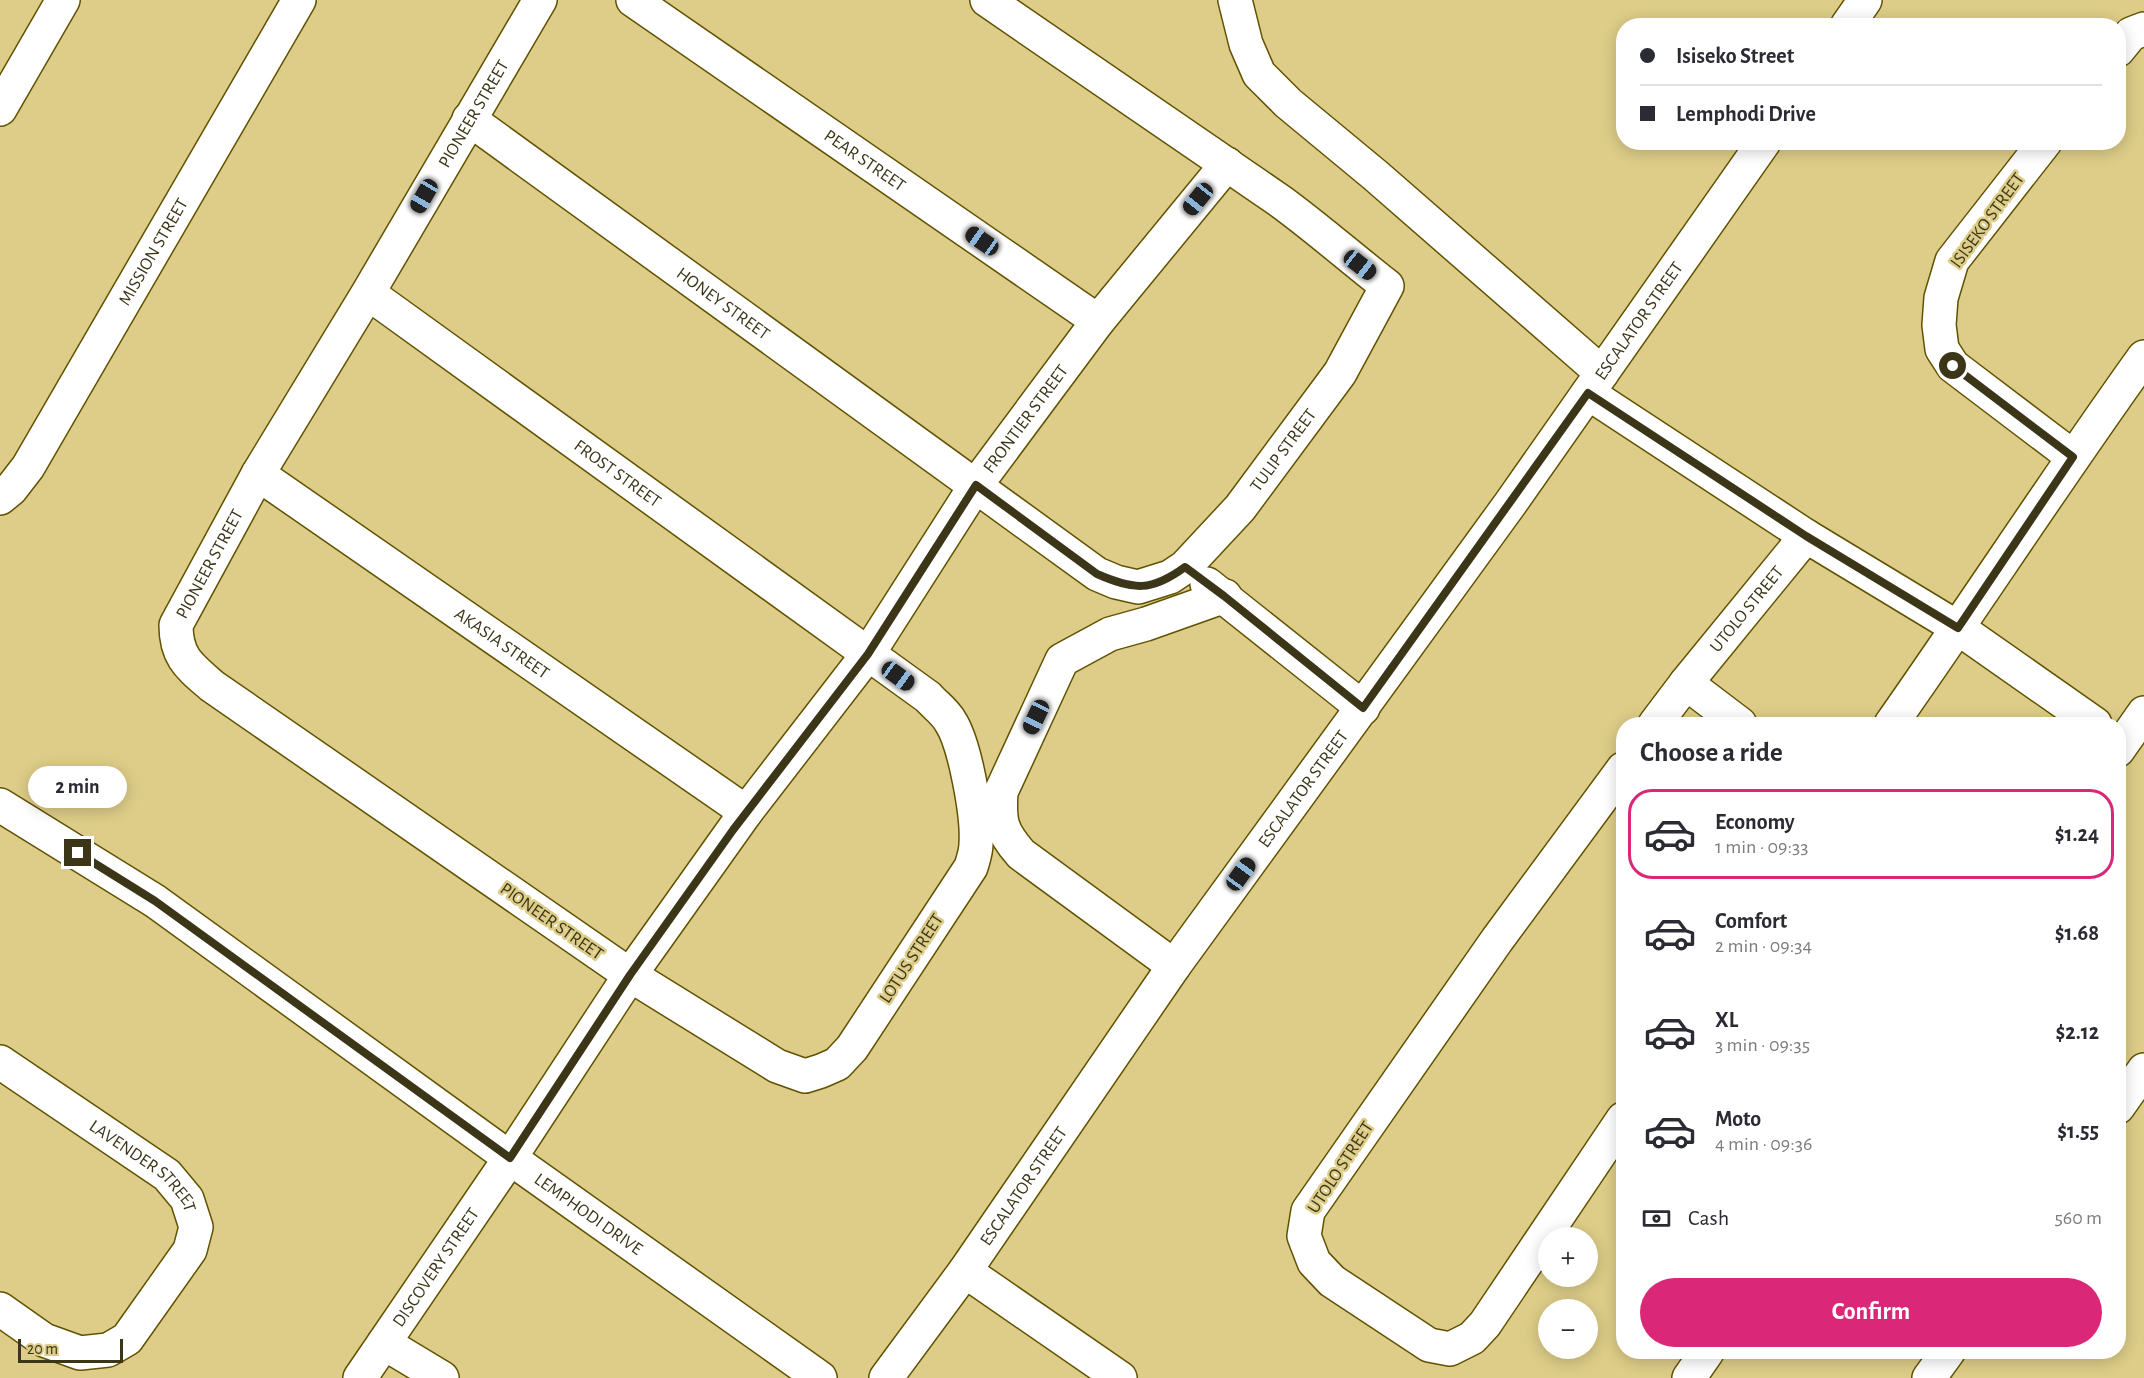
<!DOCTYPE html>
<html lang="en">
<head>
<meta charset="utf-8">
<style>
	body { margin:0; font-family:"Alegreya Sans",sans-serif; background:#f2f2f3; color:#2b2b33; height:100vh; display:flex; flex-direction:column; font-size:22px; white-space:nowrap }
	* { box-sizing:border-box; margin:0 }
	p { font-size:20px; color:#7c7c81 }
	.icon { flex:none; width:33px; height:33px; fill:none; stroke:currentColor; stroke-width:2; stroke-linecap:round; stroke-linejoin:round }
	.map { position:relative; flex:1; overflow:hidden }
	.sheet { position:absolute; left:1616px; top:717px; width:510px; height:642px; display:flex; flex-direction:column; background:#fff; border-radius:24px; box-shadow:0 3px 15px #0003 }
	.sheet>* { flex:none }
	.banner { position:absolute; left:1616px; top:18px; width:510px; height:132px; border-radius:24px; box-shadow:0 3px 15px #0003; display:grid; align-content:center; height:132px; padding:0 24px; background:#fff }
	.buttons { position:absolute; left:1538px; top:1227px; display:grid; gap:12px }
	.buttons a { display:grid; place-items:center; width:60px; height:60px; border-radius:50%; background:#fff; box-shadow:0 3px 15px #0003; font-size:30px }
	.scale { position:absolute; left:18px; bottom:15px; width:105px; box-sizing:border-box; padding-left:6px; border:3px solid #3c3619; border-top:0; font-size:16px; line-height:21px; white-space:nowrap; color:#3c3619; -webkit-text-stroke:4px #ddcd88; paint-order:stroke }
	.end { position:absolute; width:27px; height:27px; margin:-14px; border:8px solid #3c3619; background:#fff; box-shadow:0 0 0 3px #fff }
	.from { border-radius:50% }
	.bubble { position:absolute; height:42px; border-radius:21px; background:#fff; box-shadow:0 3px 15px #0003; font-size:20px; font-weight:700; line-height:42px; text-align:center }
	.car { position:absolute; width:18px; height:36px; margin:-18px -9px; border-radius:8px; box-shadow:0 0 4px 2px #0007; background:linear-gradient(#222 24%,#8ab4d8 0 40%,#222 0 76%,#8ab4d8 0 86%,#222 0) }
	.banner b { display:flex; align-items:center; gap:21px; height:57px; font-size:22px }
	.banner b+b { border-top:2px solid #e1e1e2 }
	.banner i { width:15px; height:15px; background:#2b2b33 }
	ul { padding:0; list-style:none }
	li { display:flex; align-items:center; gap:18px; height:90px; margin:0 12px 9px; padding:0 12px; border:3px solid transparent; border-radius:24px }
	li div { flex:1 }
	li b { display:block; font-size:22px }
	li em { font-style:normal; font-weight:700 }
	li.active { border-color:#db2777 }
	li>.icon { width:54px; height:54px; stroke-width:1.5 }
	h2 { padding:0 24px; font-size:27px; line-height:72px }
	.pay { display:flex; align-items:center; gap:15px; height:66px; padding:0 24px; font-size:22px }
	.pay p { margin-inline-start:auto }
	.primary-button { display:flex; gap:12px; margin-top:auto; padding:12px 24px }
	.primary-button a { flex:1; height:69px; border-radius:36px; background:#db2777; color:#fff; font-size:24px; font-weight:700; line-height:69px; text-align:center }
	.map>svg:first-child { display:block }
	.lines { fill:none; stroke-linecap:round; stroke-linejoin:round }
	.minor-casing { stroke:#615201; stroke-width:36 }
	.minor { stroke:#fff; stroke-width:33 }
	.route { stroke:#3c3619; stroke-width:8 }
	.labels { text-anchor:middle; stroke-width:5; stroke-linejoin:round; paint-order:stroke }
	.street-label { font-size:18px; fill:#3c3619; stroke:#ddcd88 }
</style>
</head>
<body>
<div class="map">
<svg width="2144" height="1378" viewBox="0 0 2144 1378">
	<rect width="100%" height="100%" fill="#ddcd88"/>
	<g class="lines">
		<defs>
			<g id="minor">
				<path id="s1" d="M633 0 1098 321"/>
				<path d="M1235 0 1246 44 1259 74 1288 103 1375 175 1602 373"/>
				<path d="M1847 26 1865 0"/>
				<path d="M2118 50 2131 34 2144 29"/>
				<path d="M0 109 63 0"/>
				<path id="s2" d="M469 119 1097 574 1116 582 1138 587 1170 577 1185 567 1240 508 1340 373 1387 286C1351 258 1317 228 1280 201L987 0"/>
				<path d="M2045 142 1952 261 1941 298 1939 325 1942 349 1953 366 2073 457"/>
				<path id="s3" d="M368 293 928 697C935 705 945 712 950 721 965 743 978 817 976 844 976 852 973 860 971 867L852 1048 837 1064 821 1071 805 1076 777 1066 630 975 212 686C189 666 176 657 176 625L258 474 368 293 540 0"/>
				<path d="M1588 393 1806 536 1958 628 2095 724"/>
				<path id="s4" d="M258 474 746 812"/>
				<path id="s5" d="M0 498 11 489 28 467 299 0"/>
				<path d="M1207 584 1363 708"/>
				<path d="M1686 683 1740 724"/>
				<path id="s6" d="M1655 724 1686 683 1806 536"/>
				<path d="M1891 724C1976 603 2057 478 2144 357"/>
				<path d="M2118 750 2144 713"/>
				<path d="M1623 769 1497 940 1308 1211 1304 1236 1314 1262 1332 1281 1429 1345 1450 1349 1472 1338 1485 1324 1623 1119"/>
				<path id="s7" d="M0 805 155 901 510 1158 820 1378"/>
				<path d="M1174 966 1021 854C1001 831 999 822 1001 792L1062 660 1110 634 1146 624 1225 596"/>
				<path id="s8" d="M0 1062 167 1175 187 1199 196 1227 190 1250 127 1339 108 1350 80 1353 44 1340 0 1309"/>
				<path d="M2118 1107 2144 1070"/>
				<path d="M965 1271 1120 1378"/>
				<path d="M384 1343 442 1378"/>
				<path id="s9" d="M360 1378 510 1158 630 975 746 812 868 654 976 485 1098 321 1227 164"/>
				<path id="s10" d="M886 1378 965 1271 1174 966 1510 504 1764 142"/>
				<path d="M1689 1378 1707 1352"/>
				<path d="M1929 1378 1948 1352"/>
			</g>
		</defs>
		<use href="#minor" class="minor-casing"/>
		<use href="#minor" class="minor"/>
	</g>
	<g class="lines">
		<path class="route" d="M78 853 155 901 510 1158 630 975 733 830 868 654 976 485 1097 574C1134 590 1151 592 1185 567L1224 596 1363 708 1588 393 1806 536 1958 628 2073 457 1953 366"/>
	</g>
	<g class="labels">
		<g class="street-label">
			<text dy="6" stroke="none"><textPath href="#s3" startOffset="2523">PIONEER STREET</textPath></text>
			<text dy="6" stroke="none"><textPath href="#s1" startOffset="282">PEAR STREET</textPath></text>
			<text transform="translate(1987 220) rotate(-54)" y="6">ISISEKO STREET</text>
			<text dy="6" stroke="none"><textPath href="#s5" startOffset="291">MISSION STREET</textPath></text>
			<text dy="6" stroke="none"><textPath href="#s2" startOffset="314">HONEY STREET</textPath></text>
			<text dy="6" stroke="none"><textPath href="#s10" startOffset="1298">ESCALATOR STREET</textPath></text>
			<text dy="6" stroke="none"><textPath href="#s9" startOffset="1168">FRONTIER STREET</textPath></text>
			<text dy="6" stroke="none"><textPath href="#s2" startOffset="1023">TULIP STREET</textPath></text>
			<text dy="6" stroke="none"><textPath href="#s3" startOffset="308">FROST STREET</textPath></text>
			<text dy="6" stroke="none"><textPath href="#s3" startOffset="2001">PIONEER STREET</textPath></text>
			<text dy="6" stroke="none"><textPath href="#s6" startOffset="147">UTOLO STREET</textPath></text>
			<text dy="6" stroke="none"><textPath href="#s4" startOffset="297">AKASIA STREET</textPath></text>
			<text dy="6" stroke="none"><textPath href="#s10" startOffset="722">ESCALATOR STREET</textPath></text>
			<text transform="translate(552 921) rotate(35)" y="6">PIONEER STREET</text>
			<text transform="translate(911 958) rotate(-57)" y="6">LOTUS STREET</text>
			<text transform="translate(1340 1167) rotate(-57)" y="6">UTOLO STREET</text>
			<text dy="6" stroke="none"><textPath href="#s8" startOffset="178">LAVENDER STREET</textPath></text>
			<text dy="6" stroke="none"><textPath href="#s10" startOffset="236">ESCALATOR STREET</textPath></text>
			<text dy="6" stroke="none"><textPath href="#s7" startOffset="717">LEMPHODI DRIVE</textPath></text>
			<text dy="6" stroke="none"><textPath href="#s9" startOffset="134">DISCOVERY STREET</textPath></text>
		</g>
	</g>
</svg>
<div class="buttons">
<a>+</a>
<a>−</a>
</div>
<div class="scale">20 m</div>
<i class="end from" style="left:1953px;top:366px"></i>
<i class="end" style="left:78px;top:853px"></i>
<div class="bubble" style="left:28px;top:766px;width:99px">2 min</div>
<i class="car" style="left:424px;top:196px;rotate:210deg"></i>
<i class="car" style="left:1198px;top:199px;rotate:219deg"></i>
<i class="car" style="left:982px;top:241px;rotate:305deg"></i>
<i class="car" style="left:1360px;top:265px;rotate:128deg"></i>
<i class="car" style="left:898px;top:676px;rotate:126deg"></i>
<i class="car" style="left:1036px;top:717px;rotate:205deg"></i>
<i class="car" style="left:1241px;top:874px;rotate:36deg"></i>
<div class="banner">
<b><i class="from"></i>Isiseko Street</b>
<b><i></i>Lemphodi Drive</b>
</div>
<section class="sheet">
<h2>Choose a ride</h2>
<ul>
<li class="active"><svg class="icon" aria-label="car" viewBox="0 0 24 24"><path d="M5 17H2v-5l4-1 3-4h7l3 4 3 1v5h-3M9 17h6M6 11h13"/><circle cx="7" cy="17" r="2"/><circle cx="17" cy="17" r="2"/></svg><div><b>Economy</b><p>1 min · 09:33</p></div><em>$1.24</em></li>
<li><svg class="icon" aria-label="car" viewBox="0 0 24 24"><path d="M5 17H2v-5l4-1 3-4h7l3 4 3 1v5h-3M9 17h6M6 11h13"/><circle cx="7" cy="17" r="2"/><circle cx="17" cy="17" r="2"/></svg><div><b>Comfort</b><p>2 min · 09:34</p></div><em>$1.68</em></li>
<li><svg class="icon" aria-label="car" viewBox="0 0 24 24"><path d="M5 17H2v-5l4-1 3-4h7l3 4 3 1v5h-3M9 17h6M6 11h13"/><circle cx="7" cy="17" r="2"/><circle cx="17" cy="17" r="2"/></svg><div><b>XL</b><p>3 min · 09:35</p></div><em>$2.12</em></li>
<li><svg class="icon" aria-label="car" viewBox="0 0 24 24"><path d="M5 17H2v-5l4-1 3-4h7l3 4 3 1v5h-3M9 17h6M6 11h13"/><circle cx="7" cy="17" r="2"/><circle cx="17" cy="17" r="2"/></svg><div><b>Moto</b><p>4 min · 09:36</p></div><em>$1.55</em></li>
</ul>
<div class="pay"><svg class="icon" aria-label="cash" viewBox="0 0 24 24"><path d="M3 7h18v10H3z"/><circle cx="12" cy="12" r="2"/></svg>Cash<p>560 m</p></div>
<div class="primary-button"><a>Confirm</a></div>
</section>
</div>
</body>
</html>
